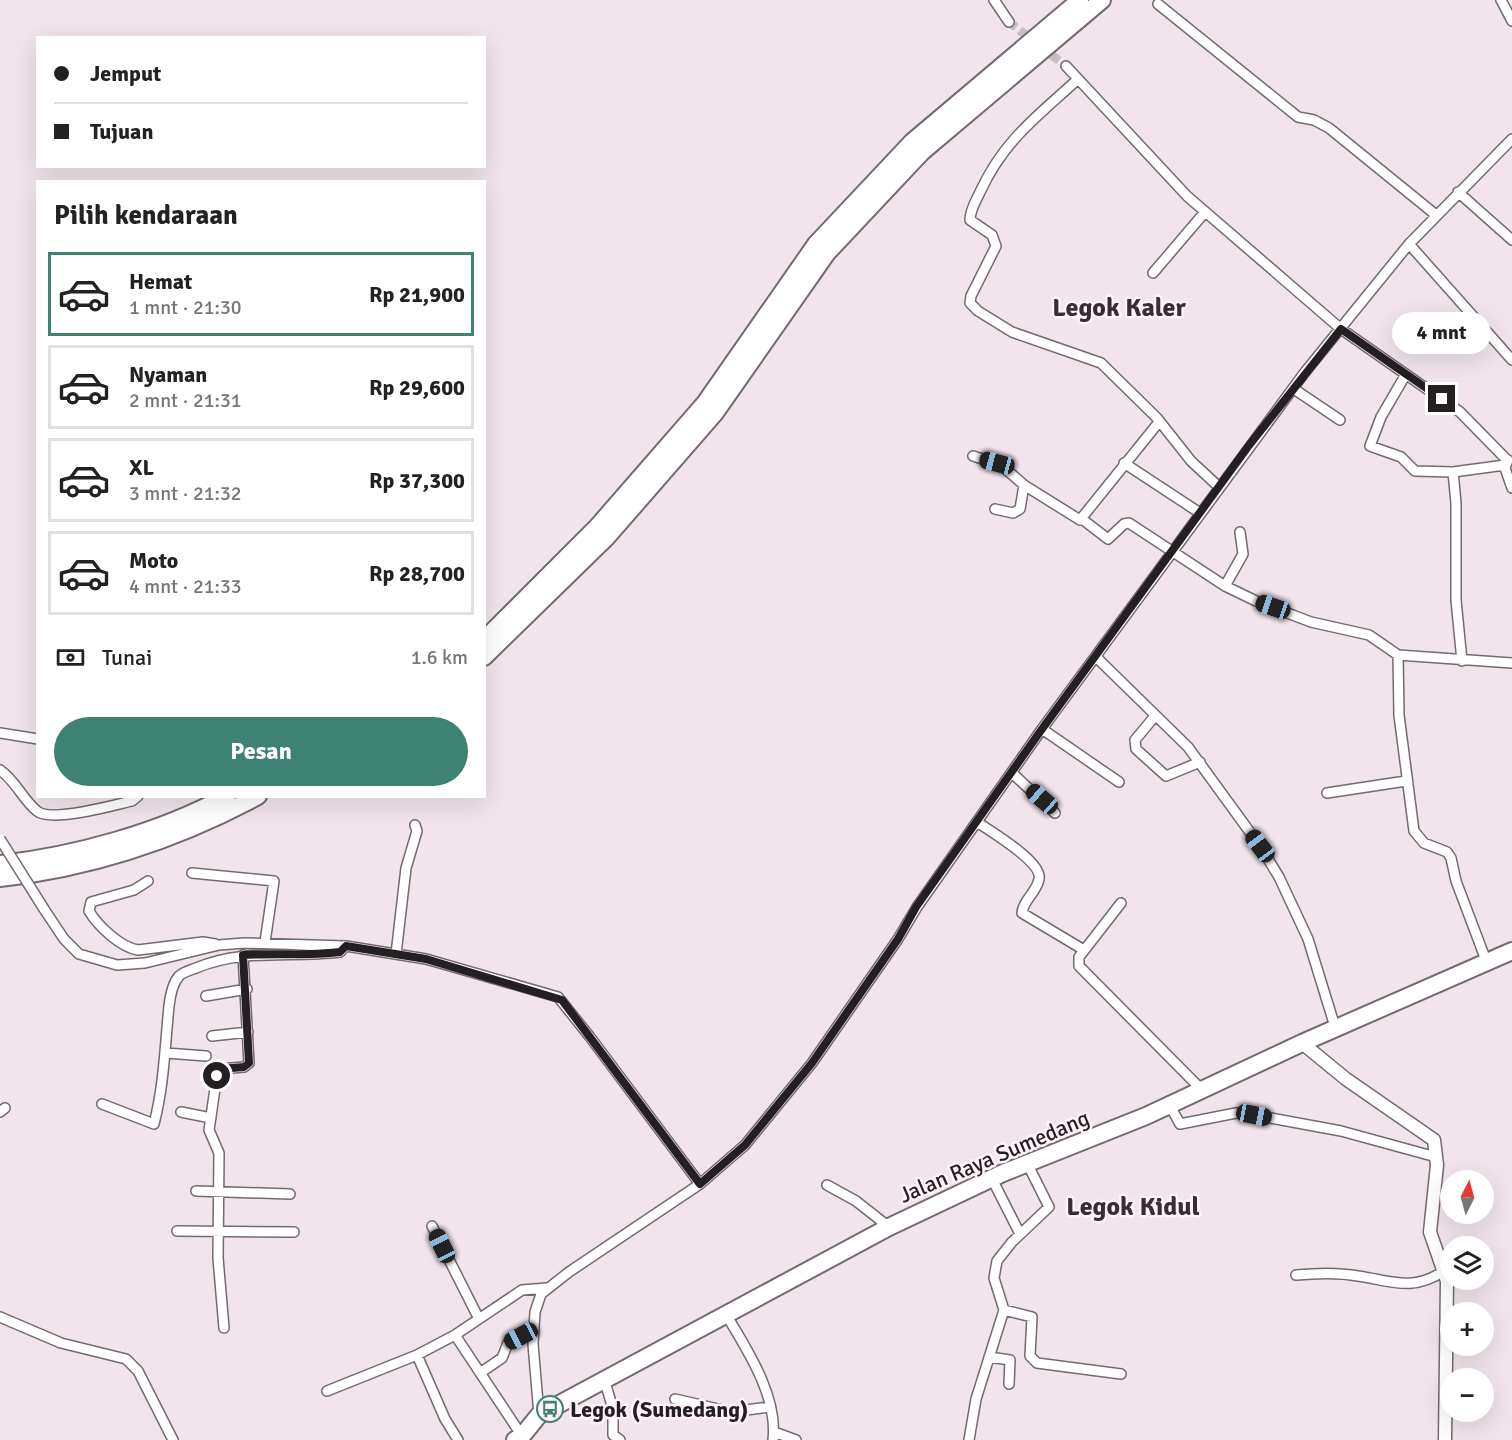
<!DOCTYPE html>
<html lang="id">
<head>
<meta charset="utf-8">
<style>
	body { margin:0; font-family:Signika,sans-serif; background:#f6f6f6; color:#222; height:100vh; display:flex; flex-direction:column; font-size:22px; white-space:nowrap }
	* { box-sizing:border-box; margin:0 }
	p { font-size:20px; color:#767676 }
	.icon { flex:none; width:33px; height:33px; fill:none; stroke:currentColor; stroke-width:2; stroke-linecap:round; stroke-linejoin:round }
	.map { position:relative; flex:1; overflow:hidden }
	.panel { position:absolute; left:36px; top:180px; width:450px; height:618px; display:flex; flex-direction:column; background:#fff; border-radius:0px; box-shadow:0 6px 24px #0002 }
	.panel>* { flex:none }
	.banner { position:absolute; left:36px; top:36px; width:450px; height:132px; border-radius:0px; box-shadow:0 6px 24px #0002; display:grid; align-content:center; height:132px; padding:0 18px; background:#fff }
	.needle { width:39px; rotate:6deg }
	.controls { position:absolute; left:1440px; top:1170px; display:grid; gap:12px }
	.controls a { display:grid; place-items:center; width:54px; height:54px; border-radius:50%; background:#fff; box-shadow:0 6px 24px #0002; font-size:30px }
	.end { position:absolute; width:27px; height:27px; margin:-14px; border:8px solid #241f22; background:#fff; box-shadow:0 0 0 3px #fff }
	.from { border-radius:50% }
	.bubble { position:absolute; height:42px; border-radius:21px; background:#fff; box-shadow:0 6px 24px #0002; font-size:20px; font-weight:800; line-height:42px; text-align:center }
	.car { position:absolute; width:18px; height:36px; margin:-18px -9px; border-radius:8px; box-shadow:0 0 4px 2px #0007; background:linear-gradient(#222 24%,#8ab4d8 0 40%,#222 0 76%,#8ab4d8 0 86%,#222 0) }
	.banner b { display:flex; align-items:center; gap:21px; height:57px; font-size:22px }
	.banner b+b { border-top:2px solid #e0e0e0 }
	.banner i { width:15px; height:15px; background:#222 }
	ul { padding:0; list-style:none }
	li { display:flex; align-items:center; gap:18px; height:84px; margin:0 12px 9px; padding:0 6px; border:3px solid #e0e0e0; border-radius:0px }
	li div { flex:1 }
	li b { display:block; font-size:22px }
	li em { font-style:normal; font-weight:800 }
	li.active { border-color:#3e8274 }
	li>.icon { width:54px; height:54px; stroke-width:1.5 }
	h2 { padding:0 18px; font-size:27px; line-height:72px }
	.pay { display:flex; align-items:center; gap:15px; height:66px; padding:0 18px; font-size:22px }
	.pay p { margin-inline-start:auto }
	.cta { display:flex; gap:12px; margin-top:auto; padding:12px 18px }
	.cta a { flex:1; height:69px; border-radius:36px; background:#3e8274; color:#fff; font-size:24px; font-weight:800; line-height:69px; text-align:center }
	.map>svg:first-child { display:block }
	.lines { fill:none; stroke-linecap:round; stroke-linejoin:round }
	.street-tunnel { stroke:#c8bdc4; stroke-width:9; stroke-dasharray:9 4.5; stroke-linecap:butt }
	.street-casing { stroke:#756970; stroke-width:12 }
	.secondary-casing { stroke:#756970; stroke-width:15 }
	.highway-casing { stroke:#756970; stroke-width:20 }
	.street { stroke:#fff; stroke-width:9 }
	.secondary { stroke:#fff; stroke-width:12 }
	.highway { stroke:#fff; stroke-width:16 }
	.street-bridge-casing { stroke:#756970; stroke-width:12; stroke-linecap:butt }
	.street-bridge { stroke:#fff; stroke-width:9 }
	.route { stroke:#241f22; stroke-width:8 }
	.labels { text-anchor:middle; stroke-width:5; stroke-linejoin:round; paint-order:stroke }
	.street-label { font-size:22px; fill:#241f22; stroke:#fff2f9 }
	.poi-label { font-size:22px; font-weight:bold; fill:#241f22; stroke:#fff2f9; text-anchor:start }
	.quarter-label { font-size:26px; font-weight:bold; fill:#372d33; stroke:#fff2f9 }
</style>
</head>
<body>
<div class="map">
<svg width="1512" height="1440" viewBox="0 0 1512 1440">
	<rect width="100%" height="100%" fill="#f1e4ec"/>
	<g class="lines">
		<path class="street-tunnel" d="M1009 22 1066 66"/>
		<defs>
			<path id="street" d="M994 0 1009 22
				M1501 0 1512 21
				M1158 4 1298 117 1314 120 1329 128 1436 215
				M1066 66 1187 196 1341 329 1460 412 1507 460
				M1078 79C1038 116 1005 139 981 190 977 199 970 209 970 220L992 235 996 246 971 296 970 303 978 311 1012 332 1101 363 1157 418 1191 461 1219 487
				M1458 192 1512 240
				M1409 244 1512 360
				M1153 273 1205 212
				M1406 374 1381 417 1370 446 1401 457 1415 471 1453 472 1456 503V600L1462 661
				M1294 389 1340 420
				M973 456 1001 465 1024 485 1080 520 1159 422
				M1508 460 1505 468 1512 488
				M1124 463 1200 513
				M1453 472 1505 465
				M995 509 1013 513 1020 509 1024 485
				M1082 519 1108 539 1124 524 1129 523 1225 586 1256 601 1311 622 1369 635 1398 655 1399 715 1414 831 1424 843 1447 852 1451 858 1456 881 1487 963
				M1225 586 1243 554 1240 532
				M1398 655 1512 663
				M1096 657 1188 747 1260 846 1279 877 1308 939 1336 1030
				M1155 716 1135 740 1136 749 1166 776 1200 762
				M1042 729 1119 782
				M0 733 38 739
				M0 770C16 781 23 800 37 811 51 823 114 805 132 801L138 796
				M1012 773 1055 813
				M1327 793 1406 781
				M977 822C990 831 1043 862 1039 879 1037 892 1023 900 1022 913L1084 950
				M192 873 274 881 265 942
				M148 881 134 890 91 902 89 911C98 926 120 947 138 950L203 942 215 944
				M1121 903 1079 957V966L1203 1091
				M44 909 64 939 79 954 117 965 145 963 219 945 244 943 346 946 426 959 558 997 590 1037 700 1184
				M396 954 406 868 417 831 415 825
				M206 996 247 989
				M212 1036 248 1032
				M166 1053 206 1056
				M102 1104 154 1124C164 1085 165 1046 169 1006 170 997 173 983 179 976 183 972 191 970 196 968 243 948 291 958 340 952L346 946
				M1170 1106 1180 1124 1236 1113 1254 1115 1341 1131 1436 1157
				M0 1112 5 1108
				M181 1112 211 1118
				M992 1179 1020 1234
				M827 1185 856 1201 889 1227
				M196 1191 290 1194
				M432 1226 479 1319
				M177 1231 294 1232
				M1296 1275C1317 1273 1337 1272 1358 1276 1392 1281 1412 1292 1444 1271
				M1004 1310 1032 1317 1030 1356 1037 1363 1121 1374
				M727 1316C748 1351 778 1397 773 1440
				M0 1317 61 1343 126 1359 138 1371 173 1440
				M224 1328 218 1258 219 1153 209 1130 217 1075 220 1069 244 1067 249 1063 243 955
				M455 1335 522 1436
				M417 1355 445 1419 458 1440
				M989 1357 1010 1360 1009 1384
				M480 1373 502 1358 508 1343 533 1330
				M605 1382 613 1409V1435L620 1440
				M327 1391 417 1355 455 1335 522 1290 547 1288
				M675 1399 731 1412 769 1407
				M539 1415 533 1344 535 1312 541 1294 569 1272 700 1184 745 1145 812 1063 898 939 917 907 1042 729 1305 372 1409 244 1512 139
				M774 1432 796 1440
				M969 1440 976 1399 1004 1310 994 1278 997 1261 1012 1242 1049 1207 1027 1163"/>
			<path id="secondary" d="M1302 1043 1346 1079 1434 1140 1437 1165 1430 1232 1447 1281 1445 1440"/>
			<path id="highway" d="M484 640 597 527 705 403 816 244 912 142 1080 0
				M484 657 607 537 715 413 827 253 922 152 1102 0
				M0 864C75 856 160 832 227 796
				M0 878C90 868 178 839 258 796
				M515 1440 522 1436 539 1415 889 1227 1003 1173 1146 1116 1302 1043 1512 951"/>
		</defs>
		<use href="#street" class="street-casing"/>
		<use href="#secondary" class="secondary-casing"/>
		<use href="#highway" class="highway-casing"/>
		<use href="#street" class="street"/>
		<use href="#secondary" class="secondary"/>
		<use href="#highway" class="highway"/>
		<defs>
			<path id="street-bridge" d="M0 839 44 909"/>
		</defs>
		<use href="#street-bridge" class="street-bridge-casing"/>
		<use href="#street-bridge" class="street-bridge"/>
	</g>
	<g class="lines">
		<path class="route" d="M217 1076 220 1069 244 1067 249 1063 243 955C276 953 308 956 340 952L346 946 426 959 562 1000 700 1184 745 1145 812 1063 898 939 916 907 1042 729 1250 444 1341 329 1442 399"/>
	</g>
	<defs>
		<symbol id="bus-ring" viewBox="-11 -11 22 22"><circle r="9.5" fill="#fff2f9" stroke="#3e8274" stroke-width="1.5"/><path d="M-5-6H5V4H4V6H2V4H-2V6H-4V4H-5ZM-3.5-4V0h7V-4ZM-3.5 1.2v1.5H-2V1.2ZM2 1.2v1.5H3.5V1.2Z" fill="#3e8274"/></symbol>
	</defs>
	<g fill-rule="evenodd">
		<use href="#bus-ring" x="535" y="1394" width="30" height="30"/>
	</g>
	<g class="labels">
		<g class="street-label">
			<text transform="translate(994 1156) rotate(-23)" y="8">Jalan Raya Sumedang</text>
		</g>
		<g class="poi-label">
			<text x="570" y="1417">Legok (Sumedang)</text>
		</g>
		<g class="quarter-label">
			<text x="1119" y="316">Legok Kaler</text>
			<text x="1133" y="1215">Legok Kidul</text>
		</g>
	</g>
</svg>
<div class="controls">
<a><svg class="needle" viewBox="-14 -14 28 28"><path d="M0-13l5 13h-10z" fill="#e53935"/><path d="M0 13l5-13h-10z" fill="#767676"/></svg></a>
<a><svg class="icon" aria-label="layers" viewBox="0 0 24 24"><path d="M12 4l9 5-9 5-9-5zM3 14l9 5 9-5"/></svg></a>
<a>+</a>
<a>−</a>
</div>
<i class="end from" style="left:217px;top:1076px"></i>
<i class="end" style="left:1442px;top:399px"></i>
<div class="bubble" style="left:1392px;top:312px;width:99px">4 mnt</div>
<i class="car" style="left:997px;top:463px;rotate:285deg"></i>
<i class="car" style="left:1273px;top:607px;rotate:289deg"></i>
<i class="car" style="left:1042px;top:799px;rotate:311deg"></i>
<i class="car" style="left:1260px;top:846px;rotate:323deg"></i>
<i class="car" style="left:1254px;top:1115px;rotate:101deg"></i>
<i class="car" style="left:442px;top:1246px;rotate:334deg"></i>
<i class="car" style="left:521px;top:1336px;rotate:242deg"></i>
<div class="banner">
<b><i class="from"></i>Jemput</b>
<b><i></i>Tujuan</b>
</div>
<section class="panel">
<h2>Pilih kendaraan</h2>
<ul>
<li class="active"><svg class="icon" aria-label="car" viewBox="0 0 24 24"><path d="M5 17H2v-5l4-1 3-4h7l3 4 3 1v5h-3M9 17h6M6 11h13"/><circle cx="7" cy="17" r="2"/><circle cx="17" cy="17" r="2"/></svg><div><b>Hemat</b><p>1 mnt · 21:30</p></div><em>Rp 21,900</em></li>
<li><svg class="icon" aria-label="car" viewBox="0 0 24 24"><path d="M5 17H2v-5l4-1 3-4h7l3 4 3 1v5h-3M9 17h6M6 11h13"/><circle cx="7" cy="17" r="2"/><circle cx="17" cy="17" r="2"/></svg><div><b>Nyaman</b><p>2 mnt · 21:31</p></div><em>Rp 29,600</em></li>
<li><svg class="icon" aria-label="car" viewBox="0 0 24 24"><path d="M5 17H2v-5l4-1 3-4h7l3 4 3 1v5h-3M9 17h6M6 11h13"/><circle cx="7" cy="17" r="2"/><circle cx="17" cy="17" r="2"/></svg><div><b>XL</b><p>3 mnt · 21:32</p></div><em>Rp 37,300</em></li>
<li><svg class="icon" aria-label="car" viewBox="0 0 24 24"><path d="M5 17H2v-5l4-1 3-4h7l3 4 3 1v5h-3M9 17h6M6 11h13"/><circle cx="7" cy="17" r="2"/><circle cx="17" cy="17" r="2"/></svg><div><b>Moto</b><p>4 mnt · 21:33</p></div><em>Rp 28,700</em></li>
</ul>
<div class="pay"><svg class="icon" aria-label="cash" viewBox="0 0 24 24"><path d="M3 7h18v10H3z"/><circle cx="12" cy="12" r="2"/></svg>Tunai<p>1.6 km</p></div>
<div class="cta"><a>Pesan</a></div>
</section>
</div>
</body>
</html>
